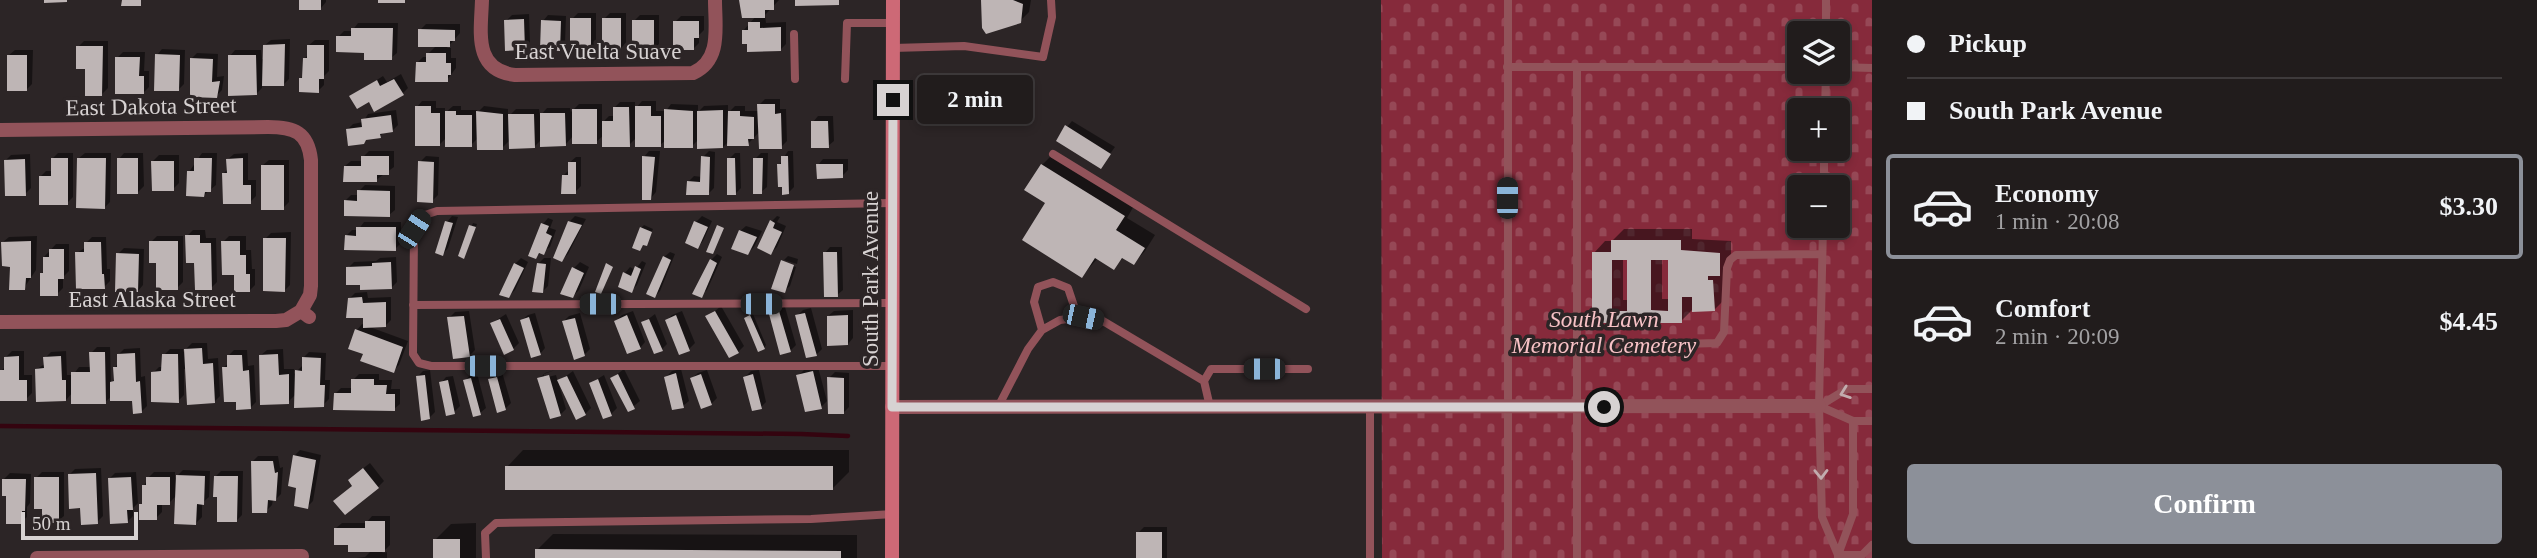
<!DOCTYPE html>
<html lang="en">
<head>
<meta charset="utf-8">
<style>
	body { margin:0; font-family:"Times New Roman",serif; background:#292525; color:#f1f3f6; height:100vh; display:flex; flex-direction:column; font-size:26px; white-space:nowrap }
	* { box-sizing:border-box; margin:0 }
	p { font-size:23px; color:#a2a1a3 }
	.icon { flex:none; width:38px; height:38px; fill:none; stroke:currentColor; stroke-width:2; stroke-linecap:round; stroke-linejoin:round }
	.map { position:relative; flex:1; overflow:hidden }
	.sheet { display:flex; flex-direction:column; background:#211c1c; width:665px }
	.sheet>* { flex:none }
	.top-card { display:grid; align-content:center; height:154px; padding:0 35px; background:#211c1c }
	.controls { position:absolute; left:1787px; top:21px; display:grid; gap:14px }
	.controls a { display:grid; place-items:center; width:63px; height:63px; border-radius:7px; background:#211c1c; box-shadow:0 4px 10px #0003,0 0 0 2px #3e3a3b; font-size:35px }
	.scale { position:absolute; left:21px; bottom:18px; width:117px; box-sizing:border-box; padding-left:7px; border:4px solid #d7d2d2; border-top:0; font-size:19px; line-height:24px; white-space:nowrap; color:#d7d2d2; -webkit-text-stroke:5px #2c2526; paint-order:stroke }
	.end { position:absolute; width:32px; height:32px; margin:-16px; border:9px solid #d7d2d2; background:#111; box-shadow:0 0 0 4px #111 }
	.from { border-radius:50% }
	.bubble { position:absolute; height:49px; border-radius:7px; background:#211c1c; box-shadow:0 4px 10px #0003,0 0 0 2px #3e3a3b; font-size:23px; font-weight:800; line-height:49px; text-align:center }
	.car { position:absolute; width:21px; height:42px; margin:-21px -10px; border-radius:9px; box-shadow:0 0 5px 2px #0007; background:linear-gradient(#222 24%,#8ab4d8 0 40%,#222 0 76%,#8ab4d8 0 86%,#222 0) }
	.top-card b { display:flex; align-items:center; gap:24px; height:66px; font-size:26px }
	.top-card b+b { border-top:2px solid #3e3a3b }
	.top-card i { width:18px; height:18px; background:#f1f3f6 }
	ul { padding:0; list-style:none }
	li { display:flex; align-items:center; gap:21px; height:105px; margin:0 14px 10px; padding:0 21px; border:4px solid transparent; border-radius:7px }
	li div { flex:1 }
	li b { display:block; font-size:26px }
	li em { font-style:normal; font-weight:800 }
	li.on { border-color:#8c9099 }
	li>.icon { width:63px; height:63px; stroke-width:1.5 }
	.cta { display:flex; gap:14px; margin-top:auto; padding:14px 35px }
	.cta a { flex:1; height:80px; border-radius:7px; background:#8c9099; color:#fff; font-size:28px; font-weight:800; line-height:80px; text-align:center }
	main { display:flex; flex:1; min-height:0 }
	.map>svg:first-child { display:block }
	.cemetery { fill:url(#cemetery-stones); fill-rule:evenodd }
	.shadow { fill:#0007; fill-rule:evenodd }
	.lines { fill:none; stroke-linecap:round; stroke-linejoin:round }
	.stream { stroke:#34040f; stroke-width:4.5 }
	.building { fill:#beb5b5; fill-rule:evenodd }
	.service { stroke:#92535a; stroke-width:8 }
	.minor { stroke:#92535a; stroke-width:14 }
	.secondary { stroke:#cd6976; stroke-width:14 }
	.oneway { stroke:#c2acae }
	.route { stroke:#d7d2d2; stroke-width:9 }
	.labels { text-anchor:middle; stroke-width:7; stroke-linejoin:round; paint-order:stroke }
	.street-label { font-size:23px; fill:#d7d2d2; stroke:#2c2526 }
	.park-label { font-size:23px; font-style:italic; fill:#f8c2c6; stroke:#2c2526 }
</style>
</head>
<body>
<main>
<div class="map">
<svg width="1872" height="558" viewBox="0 0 1872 558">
	<defs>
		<pattern id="cemetery-stones" width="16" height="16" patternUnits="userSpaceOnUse" patternTransform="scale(1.75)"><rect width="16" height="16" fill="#862a3b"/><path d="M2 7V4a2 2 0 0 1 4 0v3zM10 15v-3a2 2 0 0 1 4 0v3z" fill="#964856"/></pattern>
	</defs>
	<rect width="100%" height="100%" fill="#2c2526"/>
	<path class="cemetery" d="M1381 0H1872V558H1382ZM1799 33H1838V72H1799ZM1799 110H1838V149H1799ZM1799 187H1838V226H1799Z"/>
	<path class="shadow" d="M301 0H326V2L321 8Z
		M741 0H779L765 15 766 23 786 22V44L781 49 743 31 756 16Z
		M983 0H1031L1029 12 1020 21Z
		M578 13H596V44L591 50 572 19Z
		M610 13H626V43L620 49 604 19Z
		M529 14 530 43 524 49 506 21 512 15Z
		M548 15 566 16 565 43 559 49 543 21Z
		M640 15H659V44L653 50 634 21Z
		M681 16H704V30L699 35V43L693 49 675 22Z
		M358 23H398L397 53 391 58 366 51 338 37 344 31H352Z
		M426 24H460V33L447 48H451V58H456V68L447 80 417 63 423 57H428V54L436 46 420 30Z
		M290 39 289 79 283 85 262 84V88L256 94 230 56 235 50H261L262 59H265V45L271 40Z
		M315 40H329V71L324 76V85L318 91 301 78 304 75V59L308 55 309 45Z
		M84 41H108V88L102 94 78 47Z
		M162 49 185 50 184 84 178 90 157 55Z
		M15 50H33L32 84 26 90 9 55Z
		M123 52H145L144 71H149V87L143 93 117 58Z
		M197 53 218 54 217 77 224 76 222 90 216 96 191 59Z
		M401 74 408 88 403 93 369 100 352 96 383 76 387 82Z
		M765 99H780V109H786L787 141 781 147 760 131 748 144 729 141 723 147 699 139 692 146 666 140 660 145 637 137 629 145 604 135 596 142 573 136 565 145 542 139 534 147 510 140 502 148 479 137 471 145 447 137 440 144 417 107 422 101H436V108H445V113L453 106H461V110H477V113L484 106 508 109V117L516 109H539L540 116 547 108H570L571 112 579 104H602V123L609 116H615V107L620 102H635V109L642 101H656V111H666L671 104 698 105V112L704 106 728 105V113L735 106H745V111H759V105Z
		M396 110 398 125 392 131 384 132 380 136 348 129 353 124 363 122 368 114Z
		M818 116H833L834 141 828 146 813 122Z
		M1072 121 1115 147 1101 166 1067 127Z
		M369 151H394V167L376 180 345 166 351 161H363V157Z
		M649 151H660L656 192 651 198 644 157Z
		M709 151 715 152 714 188 708 194 688 182 694 176 702 177 703 157Z
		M788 151H793L794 187 788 193 779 165Z
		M58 153H73V197L67 203 40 177 46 171H53V158Z
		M85 153H111L110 202 105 207 79 158Z
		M124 153H143L144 186 138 192 119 159Z
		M202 153H217L216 185 204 195 189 172Z
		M248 153V180H256V196L250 202 224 173 228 169V159L234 154Z
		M735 153H740L741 188 735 194 729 159Z
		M761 153H768L767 187 761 192 755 159Z
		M1054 153 1135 204 1127 218 1155 235 1145 251 1134 263 1124 257 1113 268 1098 258 1082 276 1048 202 1027 189 1042 165Z
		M30 154 31 188 25 194 6 160 11 155Z
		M159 155H179V183L173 189 153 161Z
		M426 156 439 157 438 195 432 201 420 162Z
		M576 157H581V186L575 192 564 175 570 169V162Z
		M823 159H848V170L842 176 818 165Z
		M269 160H289V202L283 208 263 165Z
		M365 185 395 186V210L389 215 345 201 351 195H359V191Z
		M452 216 458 217 448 248 443 254 447 222Z
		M575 216 586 219 568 254 562 260 569 222Z
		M702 216 712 221 703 241 698 247 696 222Z
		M777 216 780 217 777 222 786 226 777 247 771 253 772 221Z
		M548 218 553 220 550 228 556 230 550 247 535 257 543 224Z
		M364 222H401V243L395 249 346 236 352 230H358Z
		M473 223 477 224 464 257 460 255Z
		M644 225 653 229 646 244 641 228Z
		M746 226 762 231 754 247 748 253 740 231Z
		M1624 229H1692V239L1731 241V263L1726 298 1714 310H1692L1681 321H1602L1594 253 1605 241H1612ZM1623 258H1629V300H1623ZM1662 258H1670V299H1662Z
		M193 230H205L206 238H216L217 282 211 288 195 261 187 236Z
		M291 232 290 285 285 290 265 239 271 233Z
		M37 236 36 270 24 288 3 242 9 237Z
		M157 236H183V282L177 288 158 261 151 242Z
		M229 236H246V250H251L252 269H255V285L249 291 236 273 223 242Z
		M92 237H106L107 269H110V281L104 287 77 253 86 247V243Z
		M56 244H69V271L63 277V288L57 294 41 274 44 271V257Z
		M830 247H842L843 290 837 295 825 253Z
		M124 248 144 249 143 285 138 291 118 254Z
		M670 252 675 254 660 291 655 296 664 257Z
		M717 254 722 257 707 290 701 295 711 260Z
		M788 256 798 259 797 264 784 260Z
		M396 257 397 282 391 288 362 283 348 268 354 262 376 261 380 258Z
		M521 258 528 262 515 290 509 296 515 264Z
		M544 258H551L548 286 542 292 538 264Z
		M783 260V263L796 267 790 286 784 291 782 261Z
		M642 261 646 263 637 285 631 291 625 273 630 267 635 270Z
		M580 262 589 267 579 290 573 296 563 293 574 268Z
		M367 292 368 298 391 297V320L385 326H367L408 341 399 365 393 371 365 353 357 330 362 324 365 325 364 316 349 299 355 293Z
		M721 306 744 346 738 352 708 317Z
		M785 307 796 345 790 351 771 315 776 309Z
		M811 308 822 349 816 355 797 316 803 310Z
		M853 310V338L848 344 828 316 834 311Z
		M469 311 475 350 469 356 449 318 455 312Z
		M633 311 645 342 640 348 616 321 622 315Z
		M682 311 695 343 689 349 680 353 667 320 672 315Z
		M535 313 545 348 540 354 522 320 528 315Z
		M580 313 590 349 584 355 564 321 569 316Z
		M506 314 519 343 513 349 492 323Z
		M655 314 667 344 662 349 643 323Z
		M753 314 766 345 764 348 748 316Z
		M192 343H207L208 359 218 358 220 396 214 402 187 369H184V395L178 401 153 373 159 367H163L164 355 170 349H183V352Z
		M97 347H110L111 383 115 379V367L119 363V354L124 349 140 348 141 377 145 376 147 406 141 412 134 399 112 396 105 402 73 392 66 400 37 369 45 364V358L51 352 66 351 67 375H73L79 367H91V353Z
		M283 349 284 369H294V374L303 365V358L309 352 326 353 325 380H330L329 399 323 405 296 394 288 402 261 355 267 350Z
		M234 350H247L248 366 254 365 256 402 250 408 237 400 224 367 229 363 228 356Z
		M12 351H24V375H32V393L26 399 1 371 6 366V357Z
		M818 367 827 401 821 407 798 376 804 370Z
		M624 369 640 401 629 410 612 378Z
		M681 369 689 401 683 406 666 377 672 371Z
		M430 370 435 412 429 418 418 376 423 371Z
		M555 370 544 374V378L556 375 558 382 573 371 591 408 585 414 561 384 559 385 566 409 560 415 539 379 545 373Z
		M707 370 717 398 711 404 692 378 698 373Z
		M759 370 766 402 761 407 745 377 751 371Z
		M502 372 511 403 505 409 490 380 495 374Z
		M835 372 849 373V407L843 413 829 378Z
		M477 373 486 408 480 413 465 381 470 375Z
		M359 374H379V380H392L391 389H400V404L394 409 335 394 341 388H353V380Z
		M604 375 617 408 611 414 591 383Z
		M453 376 460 406 454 412 441 383 446 377Z
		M300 450 321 455 313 501 307 507 298 486 294 456Z
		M523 450H849V472L832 489 507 467Z
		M258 456H278L280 468 283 467 281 494 275 500 273 499 272 505 266 511 252 462Z
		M370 463 384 481 378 487 354 485 356 474Z
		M101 468 103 516 97 522 82 506 69 475 75 469Z
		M183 470 210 471 209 497 202 503V517L196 523 177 495 169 503H162V512L156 518 144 486 148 478 154 472H175V478Z
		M221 471H243L242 515 236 521 215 477Z
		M42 472H64V516L58 521 44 507 36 478Z
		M136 472 138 503 133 508V516L127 522 109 479 115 473Z
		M10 473 31 474 30 503 27 507V517L21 522 4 479Z
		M372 516H390V545L382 553 387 552V558H357L365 557 372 550 350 544 336 528 342 523H366Z
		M476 523V558H435V540L451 524Z
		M1144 527H1167V558H1138V533Z
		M553 534 857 535V558H537V550Z"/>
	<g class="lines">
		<path class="stream" d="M0 426 801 434 848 436"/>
	</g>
	<path class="building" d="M44 0H67V2L44 3Z
		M122 0H141V6H121Z
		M299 0H321V10H299Z
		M378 0H405V3H378Z
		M739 0H774V10H765V18H742Z
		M795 0H839V5L795 6Z
		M981 0H1013L1023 4 1021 23 986 34 982 28Z
		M570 18H591V52H570Z
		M602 18H621V51H602Z
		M524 19 525 50 505 51 504 20Z
		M541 20 561 21 560 51 540 50Z
		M632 20H654V51H632Z
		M673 21H699V38H694V50H673Z
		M748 22H760V28L781 27V51L747 52V44H742V30H748Z
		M351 28H393L392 60H364V53L336 52V36H351Z
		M418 29 455 30V41H450V47H418Z
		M285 44 284 86H262L263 45Z
		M307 45H324V79H319V93L299 92V78H302L303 58H307Z
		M76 46H103L102 96H85V69H76Z
		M426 53H446V63H451V75H448V82H415L416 62H426Z
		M155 54 180 55 179 91H154Z
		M7 55H27V91H7Z
		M228 55H256L257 95 228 96Z
		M115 57H140L139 76H144V94H115Z
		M190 58 213 59 212 82 220 81 217 98 190 97Z
		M394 79 404 95 374 112 369 102 357 109 349 96 377 80 380 86Z
		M757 104H775V114L781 113 782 149H759Z
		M415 106H431V113H440V146H415Z
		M635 106H651V116H661V147H635Z
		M613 107H629L630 147H602V121H613Z
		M572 109H597V144H572Z
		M664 109 693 111V148H664Z
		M723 110V148L697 149V111Z
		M445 111H456V115H472V147H445Z
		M476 111 503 114V150H477Z
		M728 111H740V116L754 117V139H748L749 146H727Z
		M540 113H565L566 146 540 147Z
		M508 114H534L535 148 509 149Z
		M391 115 393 132 380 134 381 138 366 140 364 144 348 146 346 129 362 127 361 119Z
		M811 121H828L829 148H811Z
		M1065 125 1111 154 1101 169 1056 141Z
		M361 156H389V175H377V182H343L344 166H361Z
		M642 156 655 157 651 200H642Z
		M701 156 710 157 709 195H686L687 181 700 182Z
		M781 156H788L789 194 782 195V187H778L777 164H781Z
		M51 158H68V205H39V176H51Z
		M77 158H106L105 209 76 208Z
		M117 158H138V194H117Z
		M194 158H212L211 192H205L204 197 186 196 187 171H194Z
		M243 158V185H251V204H223L222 173H227L226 159Z
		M727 158H735L736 195H727Z
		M753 158H763L762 194H753Z
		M25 159 26 196H5L4 160Z
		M151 161H174V191H152Z
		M418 161 434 162 433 203 417 202Z
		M568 162H576V194H561L562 175H568Z
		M816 164H843V178L817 179Z
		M1041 164 1125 216 1116 230 1145 248 1134 265 1122 258 1114 270 1095 258 1082 278 1022 240 1045 203 1024 190Z
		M261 165H284V210H261Z
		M357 190 390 191V217L344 216V200L357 201Z
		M770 220 775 223 773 228 782 232 771 255 757 248Z
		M445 221 453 223 443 256 435 253Z
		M568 221 582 225 562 262 553 258Z
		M694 221 708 227 698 249 685 243Z
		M541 223 549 226 546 233 552 236 544 255 539 253 536 259 528 256Z
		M469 225 476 227 464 259 458 256Z
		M717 225 724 228 713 254 706 252Z
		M356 227H396V251L344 250 345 235 356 236Z
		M640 227 652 232 647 246 643 245 640 251 632 248Z
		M739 230 757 237 748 255 731 249Z
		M185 235H200V243H211L212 290H195L194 263H186Z
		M263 238H286L285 292 263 291Z
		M1611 240H1681V250L1720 253V276H1708V280H1713L1715 311 1692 312V297H1682V323H1600V317H1592V252H1611ZM1612 260H1627V311H1612ZM1651 260H1668V311L1651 310Z
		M31 241V278H26L25 290H9L10 267 2 266 1 242Z
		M149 241H178V290H156V263H149Z
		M221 241H240V255H246V274H250V292H234V275H222Z
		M84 242H101L102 274H104L105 289H76L75 252H84Z
		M49 249H64V279H58V296H40V273H43V257H49Z
		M823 252H837L838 297H824Z
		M116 253 139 254 138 292H115Z
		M663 256 671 260 655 298 646 294Z
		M710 259 717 263 702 298 692 294Z
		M781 260 794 265 785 293 771 289Z
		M391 262 392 289 360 290V285H346V267L372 266V263Z
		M514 263 524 268 509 298 499 295Z
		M537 263 546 264 543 293 532 292Z
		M606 263 613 267 601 294 595 292Z
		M635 266 641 269 632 293 618 287 623 272 631 276Z
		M572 267 584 273 573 298 560 294Z
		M362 297 363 303 386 302V327L363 328V318H346L348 298Z
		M715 311 739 353 729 358 705 316Z
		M779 311 791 352 780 355 769 314Z
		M805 313 817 356 806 358 795 315Z
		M627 315 641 349 627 354 614 321Z
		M676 315 690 351 679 355 665 320Z
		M750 315 765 349 758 352 744 318Z
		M848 315V345L827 346V316Z
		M464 316 470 357 453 359 447 317Z
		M529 317 541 355 531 358 520 320Z
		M575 318 585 356 574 360 562 321Z
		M500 319 514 350 504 355 490 323Z
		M649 319 663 351 654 354 641 322Z
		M355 329 403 347 394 373 360 361 363 354 348 349Z
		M202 348 203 364 213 363 215 403 187 405 184 349Z
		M89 352H105L106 404H71V372H90Z
		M135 353 136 382 140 381 142 413 133 414 132 401H110V382L114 381 113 367H117V354Z
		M162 354H178L179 403 151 402V372L161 371Z
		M278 354 279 375 289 374V404L260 405 259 355Z
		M227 355H242L243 371 249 370 251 409 236 410V402H224L222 367H227Z
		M19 356V380H27V401H0V370H4V357Z
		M61 356 62 380H66V401L36 402 35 369 44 368 43 357Z
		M302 357 321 358 320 385H325L324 407 294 408 295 370 302 371Z
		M813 371 822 409 805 412 796 375Z
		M676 373 684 408 672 410 664 377Z
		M618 374 635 409 628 412 610 378Z
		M701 374 712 405 701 409 690 378Z
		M753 374 762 409 752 411 743 377Z
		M425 375 430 419 421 421 416 376Z
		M549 375 561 416 550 419 537 378Z
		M567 376 586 415 576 420 557 380Z
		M497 377 506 410 497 413 488 379Z
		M827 377 844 378V414H828Z
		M471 378 481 415 473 417 463 380Z
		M351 379H374V385H387L386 394H395V411L333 410 334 393H351Z
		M598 379 612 416 603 419 589 383Z
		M448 380 455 414 446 416 439 382Z
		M293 455 316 460 308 509 294 506 296 488 288 486Z
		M251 461H273L275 473 278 472 276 501 268 500 267 513H252Z
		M505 466H833V490H505Z
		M363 468 379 488 345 515 333 501 352 486 348 480Z
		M96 473 98 524 81 525 80 508 69 509 68 474Z
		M176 475 205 476 204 505 197 504 196 525 174 524Z
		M214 476H238L237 522H217V497H213Z
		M34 477H59V523H42V509H34Z
		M131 477 133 510H127L128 523 110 524 108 478Z
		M146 477H170V505H157V520H139V504H142V485H146Z
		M2 479H26L25 511H22V524H6V496H2Z
		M365 521H385V552H348V545H334V528H365Z
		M1136 532H1162V558H1136Z
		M433 539H460V558H433Z
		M535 549 841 551V558H535Z"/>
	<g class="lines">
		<path class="service" d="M1508 0V558
			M1826 0V33
			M794 34 795 79
			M893 48 964 46 1043 57 1052 17 1051 0
			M1507 67H1577
			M1838 67 1872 68
			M845 79 847 23H893
			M1825 110 1826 72
			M1053 154 1306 309
			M1824 187V149
			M1823 226 1819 406 1822 517 1838 555 1853 514V421
			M413 305 892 303
			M1042 330 1034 302 1038 287 1053 282 1068 288 1078 318
			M1577 347 1717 343 1724 332 1727 268 1730 260 1736 255 1822 254
			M892 366H431L419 363 413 354 414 229 422 216 437 211 893 203
			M1204 381 1211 369H1308
			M1819 406 1847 389H1872
			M1819 406 1853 421H1872
			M998 407 1028 349 1042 330 1060 320 1083 317 1103 321 1204 381 1210 407
			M486 558 485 533 496 523 811 519 893 514
			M1370 558V407
			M1577 558V67H1799
			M1838 558V555H1862L1872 545"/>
		<path class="minor" d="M482 0C481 32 473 70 515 75L693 73C722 60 715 27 715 0
			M0 130 268 127C294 127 308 132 311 160V286L310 295 301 311
			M0 322 276 321 286 320 301 311 309 317
			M892 407 1819 406
			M37 558 302 556"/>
		<path class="secondary" d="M892 558 893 0"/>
	</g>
	<defs><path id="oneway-chevron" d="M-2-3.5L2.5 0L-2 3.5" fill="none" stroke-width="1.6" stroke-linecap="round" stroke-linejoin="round" transform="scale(1.75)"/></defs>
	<g class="oneway">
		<use href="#oneway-chevron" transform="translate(1845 393) rotate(160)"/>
		<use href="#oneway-chevron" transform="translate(1821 474) rotate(89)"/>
	</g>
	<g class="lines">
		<path class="route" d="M893 100 892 407H1604"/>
	</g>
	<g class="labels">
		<g class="street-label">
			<text x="598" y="59">East Vuelta Suave</text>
			<text transform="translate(151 106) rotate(-1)" y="8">East Dakota Street</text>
			<text transform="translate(870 279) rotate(-90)" y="8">South Park Avenue</text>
			<text x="152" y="307">East Alaska Street</text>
		</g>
		<g class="park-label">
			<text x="1604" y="327">South Lawn<tspan x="1604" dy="26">Memorial Cemetery</tspan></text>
		</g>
	</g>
</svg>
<div class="controls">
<a><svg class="icon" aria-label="layers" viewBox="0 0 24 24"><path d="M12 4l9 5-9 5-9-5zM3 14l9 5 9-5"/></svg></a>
<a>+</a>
<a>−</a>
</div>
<div class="scale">50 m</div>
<i class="end from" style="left:1604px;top:407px"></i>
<i class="end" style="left:893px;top:100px"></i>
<div class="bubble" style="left:917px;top:75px;width:116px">2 min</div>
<i class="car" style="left:1507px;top:198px;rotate:0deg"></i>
<i class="car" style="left:414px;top:229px;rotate:33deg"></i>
<i class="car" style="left:600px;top:304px;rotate:270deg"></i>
<i class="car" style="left:761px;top:304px;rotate:90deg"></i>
<i class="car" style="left:1083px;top:317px;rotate:102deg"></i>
<i class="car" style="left:485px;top:366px;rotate:90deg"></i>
<i class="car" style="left:1264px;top:369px;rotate:270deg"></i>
</div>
<section class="sheet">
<div class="top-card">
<b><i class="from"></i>Pickup</b>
<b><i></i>South Park Avenue</b>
</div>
<ul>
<li class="on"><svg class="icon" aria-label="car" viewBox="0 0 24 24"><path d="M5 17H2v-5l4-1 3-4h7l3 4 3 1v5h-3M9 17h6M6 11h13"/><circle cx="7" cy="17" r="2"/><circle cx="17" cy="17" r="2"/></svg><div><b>Economy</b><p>1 min · 20:08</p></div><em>$3.30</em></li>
<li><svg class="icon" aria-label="car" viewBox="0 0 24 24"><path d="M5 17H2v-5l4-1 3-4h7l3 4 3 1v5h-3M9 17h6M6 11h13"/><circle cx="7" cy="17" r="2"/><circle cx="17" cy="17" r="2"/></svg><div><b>Comfort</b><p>2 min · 20:09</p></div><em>$4.45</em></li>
</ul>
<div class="cta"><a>Confirm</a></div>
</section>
</main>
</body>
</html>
